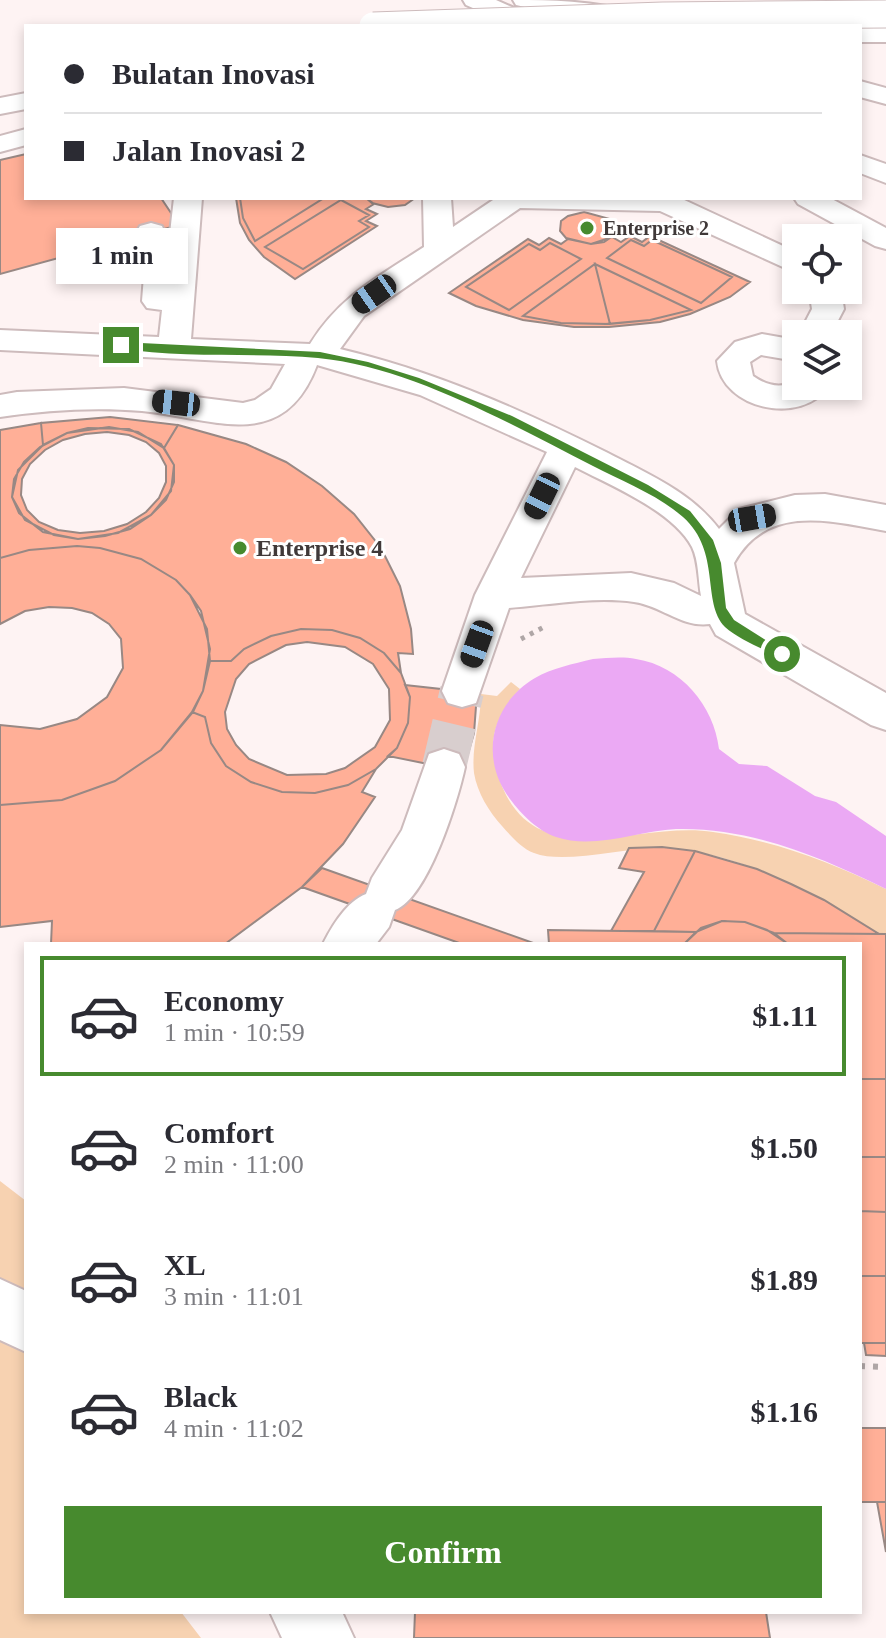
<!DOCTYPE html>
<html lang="en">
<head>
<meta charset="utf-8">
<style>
	body { margin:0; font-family:Georgia,serif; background:#f2f2f3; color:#2b2b33; height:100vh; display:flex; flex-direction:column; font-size:30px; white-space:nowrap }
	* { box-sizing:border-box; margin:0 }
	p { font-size:26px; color:#7c7c81 }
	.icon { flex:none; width:44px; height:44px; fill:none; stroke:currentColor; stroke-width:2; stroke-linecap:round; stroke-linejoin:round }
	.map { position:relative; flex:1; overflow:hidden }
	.sheet { position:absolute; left:24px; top:942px; width:838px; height:672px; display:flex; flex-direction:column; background:#fff; border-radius:0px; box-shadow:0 4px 12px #0003 }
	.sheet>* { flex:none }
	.top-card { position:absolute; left:24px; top:24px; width:838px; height:176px; border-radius:0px; box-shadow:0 4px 12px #0003; display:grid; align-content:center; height:176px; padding:0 40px; background:#fff }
	.fabs { position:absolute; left:782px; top:224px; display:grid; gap:16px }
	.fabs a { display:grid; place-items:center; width:80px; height:80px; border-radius:0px; background:#fff; box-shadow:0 4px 12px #0003; font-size:40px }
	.end { position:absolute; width:36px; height:36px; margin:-18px; border:10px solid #478a2e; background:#fff; box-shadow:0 0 0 4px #fff }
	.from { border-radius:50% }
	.bubble { position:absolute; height:56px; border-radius:0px; background:#fff; box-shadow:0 4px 12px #0003; font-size:26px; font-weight:600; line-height:56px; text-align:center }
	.car { position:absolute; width:24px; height:48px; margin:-24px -12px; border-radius:10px; box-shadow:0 0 6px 2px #0007; background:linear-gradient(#222 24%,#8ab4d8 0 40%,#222 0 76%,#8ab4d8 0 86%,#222 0) }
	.top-card b { display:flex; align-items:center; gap:28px; height:76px; font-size:30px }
	.top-card b+b { border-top:2px solid #e1e1e2 }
	.top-card i { width:20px; height:20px; background:#2b2b33 }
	ul { padding:14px 0 0; list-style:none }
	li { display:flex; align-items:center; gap:24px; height:120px; margin:0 16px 12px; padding:0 24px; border:4px solid transparent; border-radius:0px }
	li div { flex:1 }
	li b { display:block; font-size:30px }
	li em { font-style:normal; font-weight:600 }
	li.active { border-color:#478a2e }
	li>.icon { width:72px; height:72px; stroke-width:1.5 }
	.button { display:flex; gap:16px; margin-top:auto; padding:16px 40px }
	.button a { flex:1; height:92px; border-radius:0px; background:#478a2e; color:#fff; font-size:32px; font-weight:600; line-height:92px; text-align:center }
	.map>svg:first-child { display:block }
	.green { fill:#f7d2b1 }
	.water { fill:#eba9f4 }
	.building { fill:#ffaf97; stroke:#988884; stroke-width:2; fill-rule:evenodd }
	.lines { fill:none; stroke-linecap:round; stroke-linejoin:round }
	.minor-tunnel { stroke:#d8cece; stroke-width:44; stroke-dasharray:44 22; stroke-linecap:butt }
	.minor-casing { stroke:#cdbbbc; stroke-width:4 }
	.highway-casing { stroke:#cdbbbc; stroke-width:4 }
	.path-far1 { stroke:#afa6a6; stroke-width:5; stroke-dasharray:4 6; stroke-linecap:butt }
	.path { stroke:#afa6a6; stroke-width:6; stroke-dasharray:5 8; stroke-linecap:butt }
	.minor { fill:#fff; fill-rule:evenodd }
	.highway { fill:#fff; fill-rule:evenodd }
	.highway-bridge-casing { stroke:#cdbbbc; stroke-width:29; stroke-linecap:butt }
	.highway-bridge { stroke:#fff; stroke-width:27 }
	.route { fill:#478a2e }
	.poi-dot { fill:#478a2e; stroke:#fff; stroke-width:3 }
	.labels { text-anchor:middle; stroke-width:6; stroke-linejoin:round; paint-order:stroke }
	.far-poi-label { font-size:20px; font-weight:bold; fill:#403939; stroke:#fff; text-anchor:start }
	.poi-label { font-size:24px; font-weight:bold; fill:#403939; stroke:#fff; text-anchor:start }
</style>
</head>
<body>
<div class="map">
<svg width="886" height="1638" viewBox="0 0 886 1638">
	<rect width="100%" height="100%" fill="#fef3f3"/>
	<path class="green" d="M511 682 520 689C497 716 487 737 497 772 529 881 635 820 713 832 775 841 830 862 886 889V934H879C819 896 751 858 679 849 636 843 568 866 534 853 521 848 511 836 502 826 489 812 477 792 474 773 471 746 481 721 481 694L497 696Z
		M0 1181 26 1201V1612H181L201 1638H0Z"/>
	<path class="water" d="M593 659C607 658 622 656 636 659 681 666 714 706 719 749L739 764 767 766 815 796 836 802 886 836V889C821 857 750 827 676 829 638 831 594 850 556 837 538 831 521 814 510 799 479 758 491 704 535 678 552 668 573 664 593 659Z"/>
	<path class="building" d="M26 154V198H161L179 225 0 274V160Z
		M236 198H240L243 218 255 241 324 198H366L374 204 366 209 377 214 366 221 377 226 295 279 264 257 249 240 240 223ZM341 200 369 215 359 221 369 227 303 269 265 247Z
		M240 198H324L255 241 243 218Z
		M366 198H415L405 205 388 207 372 203Z
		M341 200 369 215 359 221 369 227 303 269 265 247Z
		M584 212 610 219 615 226 613 236 604 242 591 244 566 238 560 231 561 221 568 216Z
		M630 236 642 242 650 236 750 282 730 297 690 314 660 322 609 327H574L523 320 476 306 449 293 528 239 539 245 549 238 561 244 568 239 591 244 612 237 621 242ZM631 240 644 246 652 240 732 277 701 303 607 258ZM550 243 581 259 509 310 466 287 529 244 540 250ZM595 264 691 310 650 320 606 324 561 323 523 316Z
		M631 240 644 246 652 240 732 277 701 303 607 258Z
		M550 243 581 259 509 310 466 287 529 244 540 250Z
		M595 264 610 324 561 323 523 316Z
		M595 264 691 310 650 320 610 324Z
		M110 417 178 425 164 448 138 432 109 427 67 433 43 445 41 423Z
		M41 423 43 445 18 470 12 497 25 520 54 535 78 539 105 536 130 529 151 515 166 500 174 482V465L164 448 178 425 246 444 286 462 322 486 354 514 381 548 400 586 411 629 413 654 398 653 401 673 384 653 360 638 332 630 301 629 271 636 244 649 231 661H210L207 629 190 595 176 580 141 559 100 548 77 546 29 550 0 558V430Z
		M88 428 129 429 161 444 174 465 171 491 151 515 118 533 78 539 43 532 19 513 12 497 14 479 24 462 40 447 67 433ZM107 432 129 435 146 442 159 453 166 466V482L159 498 146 512 127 524 104 531 80 533 58 530 39 522 27 510 21 495 22 479 30 464 45 450 63 440 85 434Z
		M77 546 100 548 141 559 176 580 190 595 201 611 210 649 203 691 193 712 161 750 115 781 62 800 0 805V725L40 729 77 719 107 697 123 668 121 639 109 624 92 613 72 608 49 607 25 611 0 624V558L29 550Z
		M301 629 332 630 360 638 384 653 401 673 410 697 408 723 397 748 376 769 348 785 315 793 282 792 251 782 226 766 211 743 205 717 192 712 203 691 210 661H231L244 649 271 636ZM307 642 345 647 373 664 389 689 390 720 375 747 345 768 326 774 287 775 249 759 236 745 227 729 225 712 236 679 249 664 286 645Z
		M405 685 477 693 474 733 463 771 388 756 397 748 408 723 410 697Z
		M192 712 205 717 211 743 226 766 251 782 282 792 315 793 348 785 376 769 362 792 375 797 343 844 302 887 225 944H51L52 921 0 927V805L62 800 115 781 161 750Z
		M662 847 695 851 654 931H611L644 872 619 868 629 848Z
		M695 851 757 869 791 884 824 900 879 934 774 933 745 922 722 921 696 932 654 931Z
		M322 868 536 944H462L302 887Z
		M722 921 745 922 767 930 788 944H684L701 928Z
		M548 930 696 932 684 944H549Z
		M774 933 886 934V1079H860V944H788Z
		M860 1079H886V1157H860Z
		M860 1157H886V1212L860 1211Z
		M860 1211 886 1212V1276H860Z
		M860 1276H886V1343H860Z
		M864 1343H886V1356L866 1355Z
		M860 1428H886V1502H860Z
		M877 1502H886V1552Z
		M415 1612H766L770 1638H414Z"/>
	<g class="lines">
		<path class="minor-tunnel" d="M444 767 462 691"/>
		<defs>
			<path id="minor" d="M26 129V145L0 152V136Z
				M174 198H202L191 339 310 344C340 296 378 277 424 247L423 198H451L453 227 496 198H680L796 252V273L660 211 520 208 364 316 340 349C434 371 522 410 608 453 648 474 691 492 719 529L739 509 795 495 825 494 886 505V531C831 521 767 503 734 563L745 614 886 693V730L871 725 716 635 710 624C682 628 662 606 634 602 594 596 549 605 509 608L476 703 462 707 448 703 442 691 475 595 547 452 420 395 317 365C283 455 213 418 142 411 95 407 47 410 0 417V395L17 392 124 388 243 403 255 400 271 389 285 364 0 350V330L159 337 162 310 147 308 142 301 145 263 136 232 140 226 151 223 162 226 169 242ZM575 467C610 485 673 511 692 547 699 561 698 580 701 596L674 583 631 573 521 578Z
				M809 290H841L844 309 831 334H799L812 309Z
				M762 334 796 340V361L761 355 750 362 753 376C766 385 781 390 796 380V386H828C803 426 722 410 717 361L735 342Z
				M444 749 459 754 465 767C458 800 428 898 395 910L389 927 376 944H323C332 926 347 901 366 894L372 878 402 830 429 754Z
				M0 1279 26 1291V1352L0 1340Z
				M270 1612H342L354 1638H282Z"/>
			<path id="highway" d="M463 0H496L544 21 547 26H514L466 5Z
				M513 0C553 0 591 1 630 11L633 16 630 21 621 23 525 7 516 5Z
				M860 26H886V42H860Z
				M860 81 886 88V104L860 97Z
				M26 93V109L0 114V98Z
				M860 155 886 164V183L860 173Z
				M794 198H830L886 228V249L875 246 798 204Z"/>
		</defs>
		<use href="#minor" class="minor-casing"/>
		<use href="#highway" class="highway-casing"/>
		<path class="path-far1" d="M521 639 544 627"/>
		<path class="path" d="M860 1366 886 1367"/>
		<use href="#minor" class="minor"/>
		<use href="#highway" class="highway"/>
		<defs>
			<path id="highway-bridge" d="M373 26 663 16 886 14"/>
		</defs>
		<use href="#highway-bridge" class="highway-bridge-casing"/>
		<use href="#highway-bridge" class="highway-bridge"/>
	</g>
	<path class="route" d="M121 342 320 352 368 362 419 378 512 416 648 485 690 511 713 540 721 563 726 608 734 620 788 654 786 657H778C762 648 738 639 725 627 701 602 722 552 683 517 658 495 622 481 593 466 510 424 411 367 318 358 252 352 183 359 118 348Z"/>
	<g class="poi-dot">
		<circle cx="587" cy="228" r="8"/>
		<circle cx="240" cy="548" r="8"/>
	</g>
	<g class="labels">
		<g class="far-poi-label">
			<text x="603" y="235">Enterprise 2</text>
		</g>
		<g class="poi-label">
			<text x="256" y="556">Enterprise 4</text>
		</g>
	</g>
</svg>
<div class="fabs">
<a><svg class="icon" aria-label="locate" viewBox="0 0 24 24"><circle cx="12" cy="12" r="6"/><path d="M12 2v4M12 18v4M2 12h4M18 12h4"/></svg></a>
<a><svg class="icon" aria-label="layers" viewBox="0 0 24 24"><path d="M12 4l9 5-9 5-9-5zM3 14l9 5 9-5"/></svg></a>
</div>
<i class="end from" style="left:782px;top:654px"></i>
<i class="end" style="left:121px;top:345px"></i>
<div class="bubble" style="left:56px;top:228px;width:132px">1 min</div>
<i class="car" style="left:374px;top:294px;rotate:235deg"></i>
<i class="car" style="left:176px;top:403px;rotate:276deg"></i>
<i class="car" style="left:542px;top:496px;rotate:206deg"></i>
<i class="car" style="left:752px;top:518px;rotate:80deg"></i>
<i class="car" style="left:477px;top:644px;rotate:200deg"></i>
<div class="top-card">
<b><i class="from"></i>Bulatan Inovasi</b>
<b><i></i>Jalan Inovasi 2</b>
</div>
<section class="sheet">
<ul>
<li class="active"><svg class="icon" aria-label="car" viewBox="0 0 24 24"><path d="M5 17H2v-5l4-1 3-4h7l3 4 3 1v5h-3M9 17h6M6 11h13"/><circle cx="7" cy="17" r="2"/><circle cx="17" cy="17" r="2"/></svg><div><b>Economy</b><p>1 min · 10:59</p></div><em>$1.11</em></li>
<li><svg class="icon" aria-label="car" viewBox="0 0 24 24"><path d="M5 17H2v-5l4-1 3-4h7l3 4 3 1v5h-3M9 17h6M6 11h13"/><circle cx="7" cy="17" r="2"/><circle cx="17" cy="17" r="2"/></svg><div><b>Comfort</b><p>2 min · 11:00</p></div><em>$1.50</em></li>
<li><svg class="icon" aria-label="car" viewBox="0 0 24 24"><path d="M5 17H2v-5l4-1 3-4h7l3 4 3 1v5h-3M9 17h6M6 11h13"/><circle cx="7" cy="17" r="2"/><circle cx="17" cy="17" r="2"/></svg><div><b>XL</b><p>3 min · 11:01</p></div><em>$1.89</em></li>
<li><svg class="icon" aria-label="car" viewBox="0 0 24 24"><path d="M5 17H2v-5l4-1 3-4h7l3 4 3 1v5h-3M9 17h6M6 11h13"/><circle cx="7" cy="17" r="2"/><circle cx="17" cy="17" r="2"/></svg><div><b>Black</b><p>4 min · 11:02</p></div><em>$1.16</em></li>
</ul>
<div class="button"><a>Confirm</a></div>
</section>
</div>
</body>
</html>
